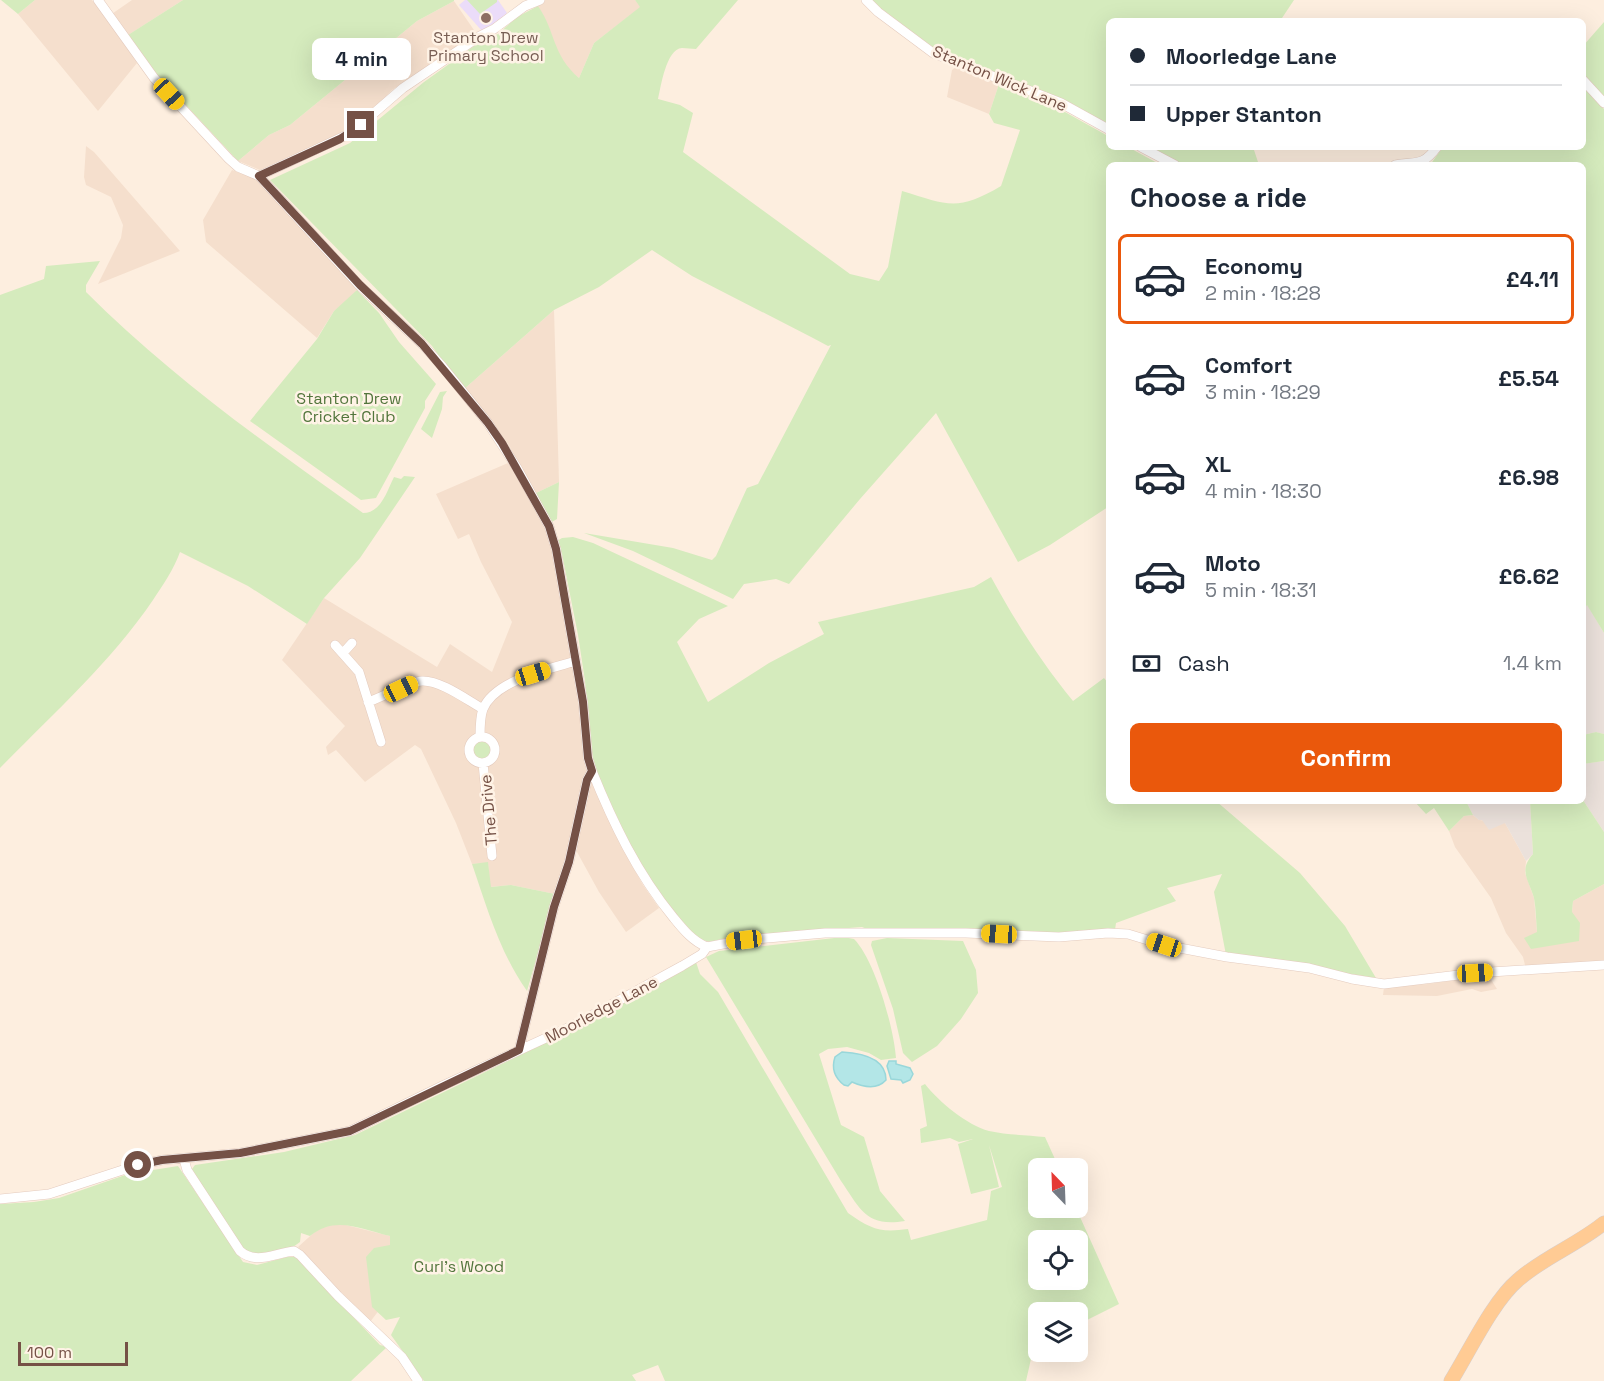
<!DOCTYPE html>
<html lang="en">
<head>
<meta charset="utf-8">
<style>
	body { margin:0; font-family:"Space Grotesk",sans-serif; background:#f2f2f3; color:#1f2937; height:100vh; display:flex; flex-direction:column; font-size:22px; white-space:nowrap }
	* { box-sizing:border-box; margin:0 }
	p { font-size:20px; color:#747a83 }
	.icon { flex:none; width:33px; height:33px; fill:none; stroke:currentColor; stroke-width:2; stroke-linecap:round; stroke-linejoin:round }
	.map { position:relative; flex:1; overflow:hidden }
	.details { position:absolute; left:1106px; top:162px; width:480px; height:642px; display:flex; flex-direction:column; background:#fff; border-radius:9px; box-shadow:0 6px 24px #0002 }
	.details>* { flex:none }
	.top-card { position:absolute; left:1106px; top:18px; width:480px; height:132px; border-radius:9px; box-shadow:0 6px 24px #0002; display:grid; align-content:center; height:132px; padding:0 24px; background:#fff }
	.needle { width:39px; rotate:337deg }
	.fabs { position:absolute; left:1028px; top:1158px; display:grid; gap:12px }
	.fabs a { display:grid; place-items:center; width:60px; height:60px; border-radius:9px; background:#fff; box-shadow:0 6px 24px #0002; font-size:30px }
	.scale { position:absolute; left:18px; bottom:15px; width:110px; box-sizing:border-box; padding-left:6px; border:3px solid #755146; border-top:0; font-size:16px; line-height:21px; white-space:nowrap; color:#755146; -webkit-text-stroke:4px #fff3e6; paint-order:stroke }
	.end { position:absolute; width:27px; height:27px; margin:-14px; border:8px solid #755146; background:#fff; box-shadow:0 0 0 3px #fff }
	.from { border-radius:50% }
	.bubble { position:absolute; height:42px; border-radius:9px; background:#fff; box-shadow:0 6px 24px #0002; font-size:20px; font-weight:700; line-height:42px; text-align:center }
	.car { position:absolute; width:18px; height:36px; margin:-18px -9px; border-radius:8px; box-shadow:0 0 4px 2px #0007; background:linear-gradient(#f5c518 24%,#345 0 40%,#f5c518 0 76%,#345 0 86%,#f5c518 0) }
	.top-card b { display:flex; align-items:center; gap:21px; height:57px; font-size:22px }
	.top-card b+b { border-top:2px solid #e0e1e3 }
	.top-card i { width:15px; height:15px; background:#1f2937 }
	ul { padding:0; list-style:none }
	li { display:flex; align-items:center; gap:18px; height:90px; margin:0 12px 9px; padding:0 12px; border:3px solid transparent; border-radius:9px }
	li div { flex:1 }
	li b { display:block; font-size:22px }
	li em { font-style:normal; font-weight:700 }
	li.active { border-color:#ea580c }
	li>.icon { width:54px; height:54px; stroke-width:1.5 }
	h2 { padding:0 24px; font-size:27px; line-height:72px }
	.pay { display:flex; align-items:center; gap:15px; height:66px; padding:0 24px; font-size:22px }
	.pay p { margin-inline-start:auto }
	.primary-button { display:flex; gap:12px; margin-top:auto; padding:12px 24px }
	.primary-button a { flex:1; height:69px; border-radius:9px; background:#ea580c; color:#fff; font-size:24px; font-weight:700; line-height:69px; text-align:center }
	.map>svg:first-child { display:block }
	.residential { fill:#f5dfcd }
	.industrial { fill:#ebe1db }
	.education { fill:#ebdcf9 }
	.green { fill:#d5ebbd; fill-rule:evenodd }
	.water { fill:#b3e6e7; stroke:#99d7da; stroke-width:1.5 }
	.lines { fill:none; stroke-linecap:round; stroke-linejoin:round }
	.street-casing { stroke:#e4cbbe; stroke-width:10 }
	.primary-casing { stroke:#d8cecb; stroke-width:15 }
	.street { stroke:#fff; stroke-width:9 }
	.primary { stroke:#ffcb94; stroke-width:14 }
	.route { stroke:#755146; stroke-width:8 }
	.education-dot { fill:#8d6e63; stroke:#fff3e6; stroke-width:2 }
	.labels { text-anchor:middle; stroke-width:5; stroke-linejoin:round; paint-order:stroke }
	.education-label { font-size:16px; fill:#785e54; stroke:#fff3e6 }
	.street-label { font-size:16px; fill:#755146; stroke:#fff3e6 }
	.park-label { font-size:16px; fill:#52753b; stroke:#fff3e6 }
</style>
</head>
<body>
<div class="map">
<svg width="1604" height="1381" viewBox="0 0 1604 1381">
	<rect width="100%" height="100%" fill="#fdeedf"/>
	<path class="residential" d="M35 0H92L106 18 132 0H183L122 39 137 63 98 111 18 14Z
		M533 0H635L641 7 594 43 579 78 569 70 558 54 542 13Z
		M454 1 476 33 442 59 437 60 392 90 360 124 260 170 238 161 269 135 290 125 417 21Z
		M956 67 999 84 989 114 947 97 952 70Z
		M86 146 94 152 180 251 98 284 121 238 123 225 111 197 86 185 84 177Z
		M232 170 257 179 358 287 357 290 351 298 334 311 317 338 206 242 203 220Z
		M554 310 559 482 534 494 510 447 491 420 463 390Z
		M508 463 546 528 551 543 593 783 619 842 643 885 659 908 626 932 599 892 571 841 555 894 511 885 490 887 488 863 472 864 456 823 421 749 415 745 365 782 336 750 328 755 326 747 345 726 282 660 324 598 437 667 450 644 492 672 512 622 481 562 469 534 458 539 436 494Z
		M1473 815 1479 820 1505 823 1526 861 1525 873 1534 898 1537 932 1531 949 1572 912 1573 901 1604 884V962L1526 969 1523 957 1506 933 1491 898 1455 847 1449 831 1464 816Z
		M1471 978H1490L1497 989 1481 992 1472 989 1437 996 1383 995 1384 987 1428 984Z
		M338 1223 390 1236 393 1292 370 1322 298 1247 318 1229Z"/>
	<path class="industrial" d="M1587 604 1604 633V734L1596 732 1583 735 1582 613Z
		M1604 761V832L1583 800 1582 764Z
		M1466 801H1530L1533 854 1526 861 1505 823 1489 830 1482 820H1479L1473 815Z"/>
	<path class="education" d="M465 0H498L507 13 498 22 482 31 459 5Z"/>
	<path class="green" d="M1 0H35L18 14Z
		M183 0H454V1L417 21 290 125 269 135 238 161 155 72 128 35Z
		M467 0H497V2L480 14Z
		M635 0H738L696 49C691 49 687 48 682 48 666 49 661 87 658 99L680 105 693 113 683 152 850 274 879 281 888 267 902 191C948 205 957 212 1001 186L1020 130 994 123 989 114 999 84 1056 107 1108 136V147H1128L1161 165H1108V507L1050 545 1018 562 936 413 860 499 789 584 776 579 744 584 733 599 633 551 584 533 673 548 712 560 716 556 747 488 758 484 831 345 828 346 813 338 692 276 652 250 599 287 554 310 463 390 432 346 270 180 350 143 424 82 481 41 498 34 517 17 538 6C556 32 552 55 579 78L594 43 640 7Z
		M871 0H1294L1280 21H1108V125L933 48 881 9Z
		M1604 22V97L1583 73V46Z
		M1583 86 1604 109V633L1587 605 1582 613V165H1430L1443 147H1582Z
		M1146 147H1253L1259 165H1185L1170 160Z
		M100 261 86 285V292C171 377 266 444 363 513 381 513 387 491 394 477L401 479 404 476 415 477 360 558 324 598 307 624 248 586 180 552C174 569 163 585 153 600 110 663 53 714 0 768V295L44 279 46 266Z
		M357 290 379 313 399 342 436 384 425 401V408L376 498 361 500 250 421 317 339 334 311Z
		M447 391 443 397 442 409 432 438 421 429 440 392Z
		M559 482 557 519 550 523 534 494Z
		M573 537 593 543 728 606 699 619 677 642 708 702 769 663 824 634 818 622 974 587 991 577C1015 621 1041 662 1073 701L1104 678 1108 683V801H1216L1300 873 1345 926 1376 978 1226 955 1214 892 1222 874 1167 888 1176 901 1116 923 1115 930 1057 933 867 929 862 927 730 937 710 942 699 939 677 916 643 870 599 781 592 760 585 681 578 635 562 554 557 541 562 538Z
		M1596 732 1604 734V761L1583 764V735Z
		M473 750a9 9 0 1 1 18 0a9 9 0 1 1-18 0Z
		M1583 800 1604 832V884L1573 901 1572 912 1580 923 1579 941 1531 949 1524 938 1537 932C1536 921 1536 909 1534 898 1529 880 1518 871 1533 854L1530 801Z
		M1414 801H1466L1473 815 1464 816 1449 831 1434 808 1426 814Z
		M488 862 491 887 511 885 555 894 527 991C500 953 487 908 472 864Z
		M843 937 854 939C875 960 894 1029 896 1058L881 1060 869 1053 847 1047 828 1049 819 1054 841 1125 864 1137 880 1191 905 1221C866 1227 861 1210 841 1181L706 957 719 951Z
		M887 938 963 941 976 970 978 993 961 1019 937 1046 912 1062 903 1053 893 1009 871 945 872 941Z
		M696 962 700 974 718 992 848 1213C871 1229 880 1233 908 1229L911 1240 987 1220 991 1191 1002 1187 989 1145 999 1187 971 1194 958 1144 973 1139 959 1142 950 1138 921 1143 920 1129 927 1126 921 1086 925 1084C939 1102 967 1125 989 1131 1007 1135 1027 1135 1045 1137L1059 1168H1038V1208H1076L1119 1304 1077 1325V1312H1038V1347L1033 1350 1026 1381H665L658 1365 632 1375 636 1381H424L391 1335 400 1317 386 1320 372 1307 366 1257 374 1248 390 1245V1236C361 1229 335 1215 310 1236L301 1233 300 1242 293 1247 255 1256 245 1251 194 1174 192 1169 195 1165 284 1152 355 1135 568 1032ZM1038 1240H1077V1280H1038Z
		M178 1166 243 1262 257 1265 287 1257H296L380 1345 387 1347 351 1381H0V1204L34 1202 59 1198 128 1174Z"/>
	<path class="water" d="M842 1052C860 1053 886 1057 886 1080 877 1090 863 1087 852 1082L848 1086 844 1085C835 1078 831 1069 835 1057Z
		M889 1061H896V1064L910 1068 913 1074 910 1080 903 1083 901 1080 891 1079 887 1066Z"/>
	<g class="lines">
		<defs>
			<path id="street" d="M98 0 154 78 229 159 238 167 259 176 359 285 422 344 442 366 488 423 517 468 549 526 556 549 583 702 588 758 592 771 587 780 569 862 554 907 519 1050
				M866 0 878 12 933 53 1061 103 1108 129
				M1582 79 1604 103
				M1141 147 1175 165
				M1395 165C1417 161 1422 167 1437 147
				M259 176 351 133 403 88 480 36 494 29 525 6 540 0
				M335 645 359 672 381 742
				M343 653 352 643
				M368 702C383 697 409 682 422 681 440 680 467 700 483 709
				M469 750a13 13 0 1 1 26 0a13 13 0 1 1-26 0Z
				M480 737C480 728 480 717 483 709 495 680 549 669 576 661
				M483 763 492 856
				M592 771C613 823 637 873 673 917 682 928 692 941 707 947
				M707 947 744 940 825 933H966L1059 937 1108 933 1128 934 1164 945 1227 957 1309 968 1352 979 1384 984 1475 973 1604 965
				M184 1159 187 1170 240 1251C256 1265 275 1253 294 1251L300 1255 338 1296 402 1357 418 1381
				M0 1199 49 1194 138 1165 162 1160 240 1153 350 1131 442 1086 574 1025 682 966 702 954 707 947"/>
			<path id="primary" d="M1451 1381C1469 1352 1493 1301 1518 1280 1544 1257 1577 1245 1604 1223"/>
		</defs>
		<use href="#street" class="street-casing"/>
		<use href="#primary" class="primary-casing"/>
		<use href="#street" class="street"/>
		<use href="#primary" class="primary"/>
	</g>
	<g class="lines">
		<path class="route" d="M138 1165 162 1160 240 1153 350 1131 519 1050 554 907 569 862 587 780 592 771 588 758 583 702 556 549 549 526 502 443 488 423 422 344 360 285 259 176 340 139 361 125"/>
	</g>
	<circle class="education-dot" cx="486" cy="18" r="6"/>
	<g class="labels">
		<g class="education-label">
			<text x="486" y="43">Stanton Drew<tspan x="486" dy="18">Primary School</tspan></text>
		</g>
		<g class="street-label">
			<text transform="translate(1000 78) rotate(23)" y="6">Stanton Wick Lane</text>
			<text transform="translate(488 810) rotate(-95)" y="6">The Drive</text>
			<text transform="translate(601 1009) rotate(-28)" y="6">Moorledge Lane</text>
		</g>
		<g class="park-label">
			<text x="349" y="404">Stanton Drew<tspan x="349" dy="18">Cricket Club</tspan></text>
			<text x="459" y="1272">Curl's Wood</text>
		</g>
	</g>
</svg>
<div class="fabs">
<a><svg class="needle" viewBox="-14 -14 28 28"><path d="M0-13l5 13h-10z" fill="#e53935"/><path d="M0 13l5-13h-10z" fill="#747a83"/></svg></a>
<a><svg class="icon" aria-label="locate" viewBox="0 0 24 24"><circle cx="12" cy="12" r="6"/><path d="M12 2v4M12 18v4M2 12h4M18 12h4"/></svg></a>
<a><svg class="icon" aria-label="layers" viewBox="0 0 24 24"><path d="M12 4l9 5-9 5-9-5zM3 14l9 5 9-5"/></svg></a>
</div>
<div class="scale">100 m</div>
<i class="end from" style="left:138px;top:1165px"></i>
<i class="end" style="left:361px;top:125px"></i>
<div class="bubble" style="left:312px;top:38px;width:99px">4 min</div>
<i class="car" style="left:169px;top:94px;rotate:137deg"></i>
<i class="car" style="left:533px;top:674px;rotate:73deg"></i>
<i class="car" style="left:401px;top:689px;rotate:65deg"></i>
<i class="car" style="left:999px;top:934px;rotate:273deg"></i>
<i class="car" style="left:744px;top:940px;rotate:263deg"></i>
<i class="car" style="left:1164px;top:945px;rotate:288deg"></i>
<i class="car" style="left:1475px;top:973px;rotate:87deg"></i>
<div class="top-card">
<b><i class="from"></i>Moorledge Lane</b>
<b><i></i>Upper Stanton</b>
</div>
<section class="details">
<h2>Choose a ride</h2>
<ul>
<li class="active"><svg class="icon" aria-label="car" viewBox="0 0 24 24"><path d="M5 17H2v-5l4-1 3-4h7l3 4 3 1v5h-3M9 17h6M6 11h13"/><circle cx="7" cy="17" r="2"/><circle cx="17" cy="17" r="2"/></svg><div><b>Economy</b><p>2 min · 18:28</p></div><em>£4.11</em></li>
<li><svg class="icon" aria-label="car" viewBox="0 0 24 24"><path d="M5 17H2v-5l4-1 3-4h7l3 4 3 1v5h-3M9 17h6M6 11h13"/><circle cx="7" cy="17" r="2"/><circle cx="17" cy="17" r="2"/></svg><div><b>Comfort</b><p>3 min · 18:29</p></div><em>£5.54</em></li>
<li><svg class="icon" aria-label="car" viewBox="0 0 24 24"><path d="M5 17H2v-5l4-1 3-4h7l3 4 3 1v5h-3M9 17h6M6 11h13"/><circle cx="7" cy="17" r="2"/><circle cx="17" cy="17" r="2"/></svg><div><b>XL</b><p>4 min · 18:30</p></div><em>£6.98</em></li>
<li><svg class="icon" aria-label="car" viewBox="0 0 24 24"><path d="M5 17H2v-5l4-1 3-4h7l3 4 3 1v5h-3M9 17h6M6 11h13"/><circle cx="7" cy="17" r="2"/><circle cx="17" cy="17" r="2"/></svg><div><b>Moto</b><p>5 min · 18:31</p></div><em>£6.62</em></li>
</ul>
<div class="pay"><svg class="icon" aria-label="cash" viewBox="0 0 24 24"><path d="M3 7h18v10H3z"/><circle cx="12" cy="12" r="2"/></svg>Cash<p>1.4 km</p></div>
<div class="primary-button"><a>Confirm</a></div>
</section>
</div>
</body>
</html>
